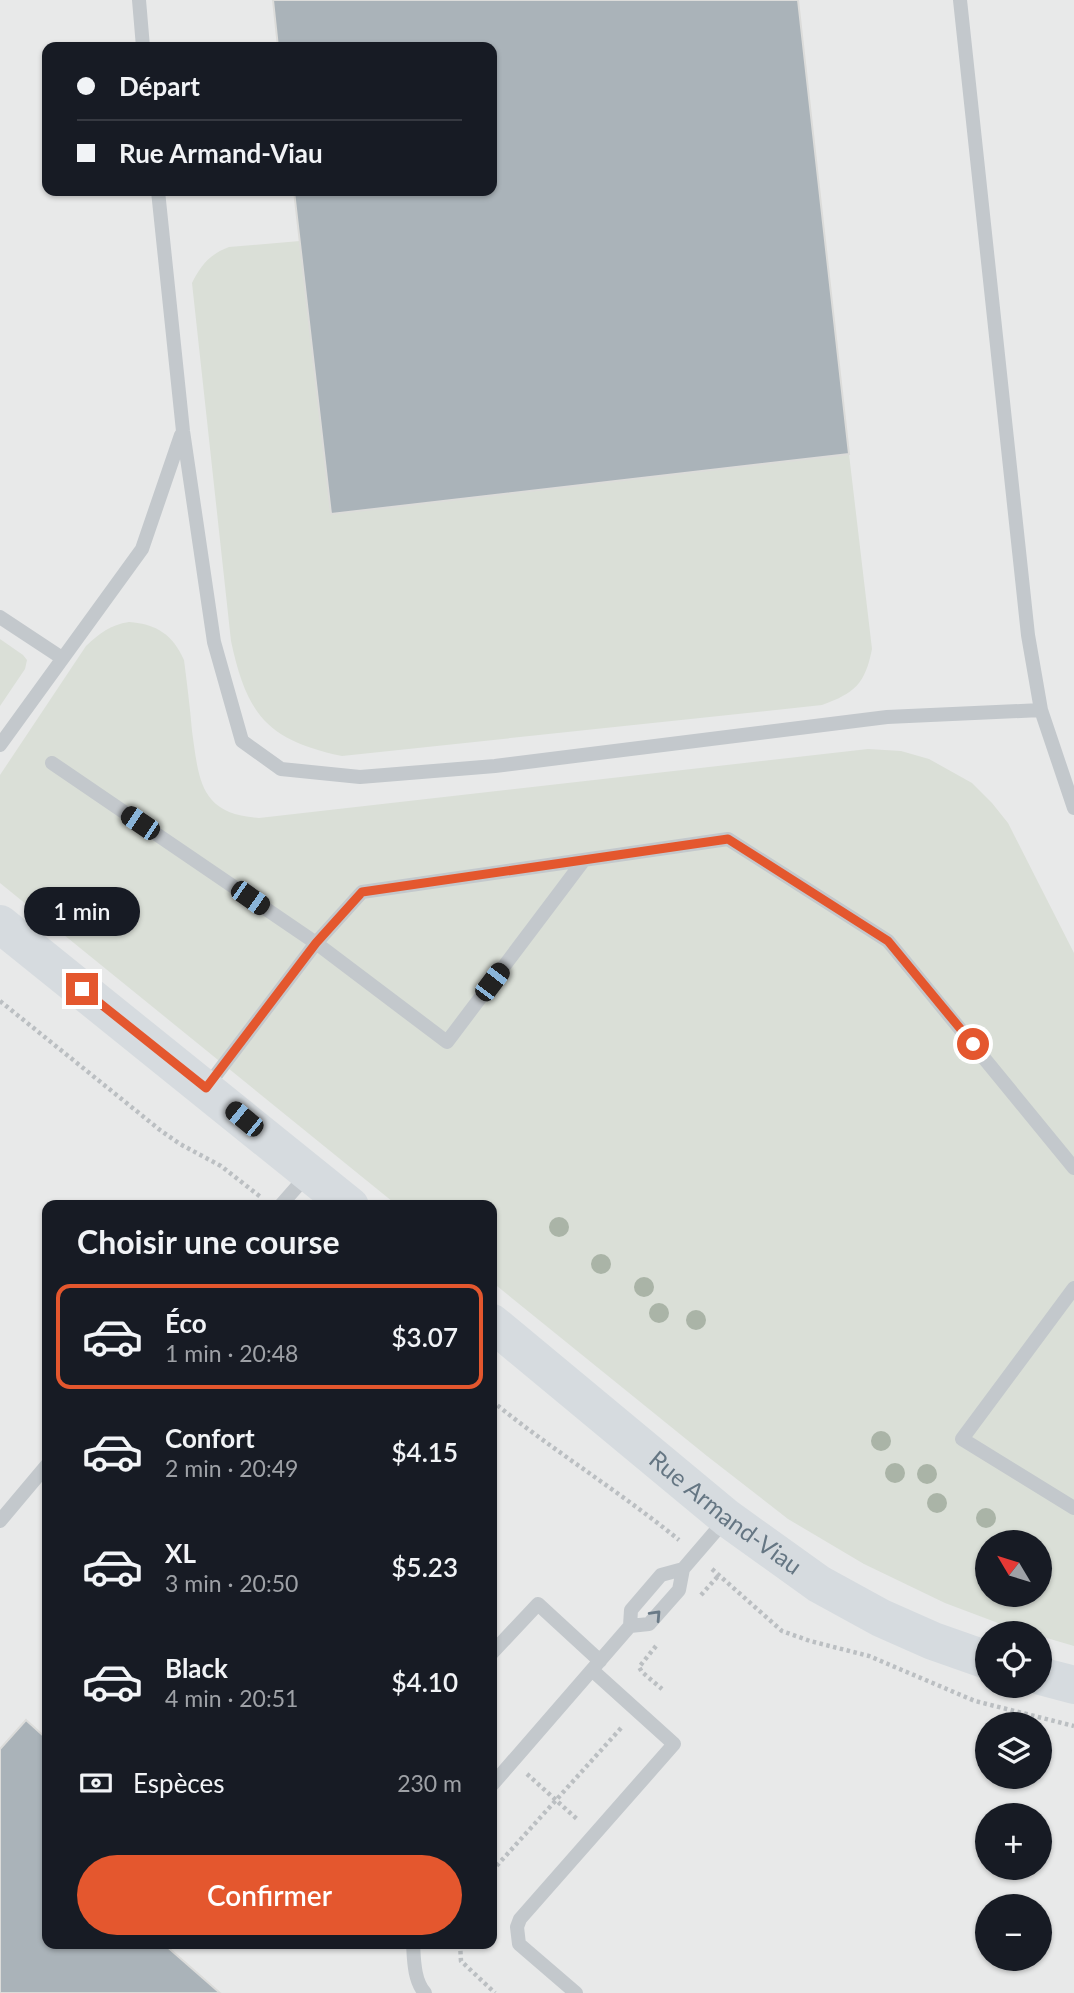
<!DOCTYPE html>
<html lang="fr">
<head>
<meta charset="utf-8">
<style>
	body { margin:0; font-family:Lato,sans-serif; background:#20242c; color:#f1f3f6; height:100vh; display:flex; flex-direction:column; font-size:26px; white-space:nowrap }
	* { box-sizing:border-box; margin:0 }
	p { font-size:23px; color:#9ea1a6 }
	.icon { flex:none; width:38px; height:38px; fill:none; stroke:currentColor; stroke-width:2; stroke-linecap:round; stroke-linejoin:round }
	.map { position:relative; flex:1; overflow:hidden }
	.sheet { position:absolute; left:42px; top:1200px; width:455px; height:749px; display:flex; flex-direction:column; background:#171b24; border-radius:14px; box-shadow:0 2px 5px #0004 }
	.sheet>* { flex:none }
	.banner { position:absolute; left:42px; top:42px; width:455px; height:154px; border-radius:14px; box-shadow:0 2px 5px #0004; display:grid; align-content:center; height:154px; padding:0 35px; background:#171b24 }
	.needle { width:46px; rotate:308deg }
	.controls { position:absolute; left:975px; top:1530px; display:grid; gap:14px }
	.controls a { display:grid; place-items:center; width:77px; height:77px; border-radius:50%; background:#171b24; box-shadow:0 2px 5px #0004; font-size:35px }
	.end { position:absolute; width:32px; height:32px; margin:-16px; border:9px solid #e4572e; background:#fff; box-shadow:0 0 0 4px #fff }
	.from { border-radius:50% }
	.bubble { position:absolute; height:49px; border-radius:24px; background:#171b24; box-shadow:0 2px 5px #0004; font-size:23px; font-weight:600; line-height:49px; text-align:center }
	.car { position:absolute; width:21px; height:42px; margin:-21px -10px; border-radius:9px; box-shadow:0 0 5px 2px #0007; background:linear-gradient(#222 24%,#8ab4d8 0 40%,#222 0 76%,#8ab4d8 0 86%,#222 0) }
	.banner b { display:flex; align-items:center; gap:24px; height:66px; font-size:26px }
	.banner b+b { border-top:2px solid #363941 }
	.banner i { width:18px; height:18px; background:#f1f3f6 }
	ul { padding:0; list-style:none }
	li { display:flex; align-items:center; gap:21px; height:105px; margin:0 14px 10px; padding:0 21px; border:4px solid transparent; border-radius:14px }
	li div { flex:1 }
	li b { display:block; font-size:26px }
	li em { font-style:normal; font-weight:600 }
	li.active { border-color:#e4572e }
	li>.icon { width:63px; height:63px; stroke-width:1.5 }
	h2 { padding:0 35px; font-size:32px; line-height:84px }
	.pay { display:flex; align-items:center; gap:18px; height:77px; padding:0 35px; font-size:26px }
	.pay p { margin-inline-start:auto }
	.primary-button { display:flex; gap:14px; margin-top:auto; padding:14px 35px }
	.primary-button a { flex:1; height:80px; border-radius:42px; background:#e4572e; color:#fff; font-size:28px; font-weight:600; line-height:80px; text-align:center }
	.map>svg:first-child { display:block }
	.built { fill:#e8e9e9; fill-rule:evenodd }
	.green { fill:#dadfd7; fill-rule:evenodd }
	.building { fill:#aab3b9; stroke:#dcdcda; stroke-width:2 }
	.lines { fill:none; stroke-linecap:round; stroke-linejoin:round }
	.path { stroke:#bbbfc2; stroke-width:4.5; stroke-dasharray:3.5 3.5; stroke-linecap:butt }
	.lane { stroke:#c3c8cc; stroke-width:14 }
	.secondary { stroke:#d6dbdf; stroke-width:38 }
	.tree { fill:#aab4a7 }
	.oneway { stroke:#6a7a87 }
	.route { stroke:#e4572e; stroke-width:9 }
	.labels { text-anchor:middle; stroke-width:7; stroke-linejoin:round; paint-order:stroke }
	.street-label { font-size:24px; fill:#657683; stroke:#fff }
</style>
</head>
<body>
<div class="map">
<svg width="1074" height="1993" viewBox="0 0 1074 1993">
	<rect width="100%" height="100%" fill="#fafaf8"/>
	<path class="built" d="M0 0H1074V1993H0ZM47 47H492V191H47ZM47 1206H492V1944H47ZM987 1542H1040V1594H987ZM987 1633H1040V1685H987ZM987 1724H1040V1776H987ZM987 1815H1040V1867H987ZM987 1906H1040V1958H987Z"/>
	<path class="green" d="M300 241 331 514 849 454 872 649C865 684 855 693 822 705L342 756C267 740 247 715 231 641L192 283C201 265 210 254 229 247Z
		M129 622C157 624 173 635 184 660 187 684 190 707 192 731 199 781 200 814 259 818L868 749 901 751 929 759 972 783 992 803 1008 823 1074 953V1646L1040 1636V1633L1019 1631 945 1603 864 1564 788 1519 707 1456 492 1282V1206H398L0 883V775L86 646C100 633 110 625 129 622ZM987 1542H1040V1594H987Z
		M0 639 23 655 27 660 25 669 0 706Z"/>
	<path class="building" d="M273 0H798L849 454 331 514 294 191H492V47H278Z
		M26 1720 47 1739V1944H164L220 1993H0V1749Z"/>
	<g class="lines">
		<path class="path" d="M0 1001 160 1130 180 1144 221 1166 262 1198
			M492 1401C552 1450 619 1491 679 1540
			M712 1569 782 1631 810 1641 869 1656 975 1701 1074 1726
			M701 1595 719 1575
			M656 1646 639 1667 642 1672 662 1689
			M527 1774 578 1820
			M492 1871 622 1727
			M460 1944 461 1961 495 1993"/>
		<path class="lane" d="M139 0 143 47
			M960 0 1028 635 1041 710 1074 808
			M158 191 183 431 214 642 242 741 281 769 360 777 495 766 887 717 1041 710
			M0 617 62 658
			M0 745 142 549 181 435
			M52 763 316 943 447 1042 584 860
			M206 1088 316 943 362 892 728 839 888 941 1074 1168
			M280 1206 309 1173
			M1074 1288 962 1439 1074 1508
			M0 1521 47 1465
			M630 1626 649 1624 679 1590 683 1569 726 1519
			M492 1653 538 1604 600 1661
			M492 1785 630 1626 631 1610 661 1575 683 1569
			M413 1944C414 1960 414 1981 425 1993
			M576 1993 519 1944 517 1927 520 1919 674 1744 592 1670"/>
		<g class="secondary">
			<path d="M0 924 350 1206"/>
			<path id="s1" d="M492 1323 727 1518 819 1584 881 1618 933 1641 987 1660"/>
			<path d="M1040 1676 1074 1685"/>
		</g>
	</g>
	<g class="tree">
		<circle cx="559" cy="1227" r="10"/>
		<circle cx="601" cy="1264" r="10"/>
		<circle cx="644" cy="1287" r="10"/>
		<circle cx="659" cy="1313" r="10"/>
		<circle cx="696" cy="1320" r="10"/>
		<circle cx="881" cy="1441" r="10"/>
		<circle cx="895" cy="1473" r="10"/>
		<circle cx="927" cy="1474" r="10"/>
		<circle cx="937" cy="1503" r="10"/>
		<circle cx="986" cy="1518" r="10"/>
	</g>
	<defs><path id="oneway-chevron" d="M-2-3.5L2.5 0L-2 3.5" fill="none" stroke-width="1.6" stroke-linecap="round" stroke-linejoin="round" transform="scale(1.75)"/></defs>
	<use class="oneway" href="#oneway-chevron" transform="translate(656 1615) rotate(-47)"/>
	<g class="lines">
		<path class="route" d="M82 989 206 1088 316 943 362 892 728 839 888 941 973 1044"/>
	</g>
	<g class="labels">
		<g class="street-label">
			<text dy="8" stroke="none"><textPath href="#s1" startOffset="301">Rue Armand-Viau</textPath></text>
		</g>
	</g>
</svg>
<div class="controls">
<a><svg class="needle" viewBox="-14 -14 28 28"><path d="M0-13l5 13h-10z" fill="#e53935"/><path d="M0 13l5-13h-10z" fill="#9ea1a6"/></svg></a>
<a><svg class="icon" aria-label="locate" viewBox="0 0 24 24"><circle cx="12" cy="12" r="6"/><path d="M12 2v4M12 18v4M2 12h4M18 12h4"/></svg></a>
<a><svg class="icon" aria-label="layers" viewBox="0 0 24 24"><path d="M12 4l9 5-9 5-9-5zM3 14l9 5 9-5"/></svg></a>
<a>+</a>
<a>−</a>
</div>
<i class="end from" style="left:973px;top:1044px"></i>
<i class="end" style="left:82px;top:989px"></i>
<div class="bubble" style="left:24px;top:887px;width:116px">1 min</div>
<i class="car" style="left:140px;top:823px;rotate:304deg"></i>
<i class="car" style="left:250px;top:898px;rotate:125deg"></i>
<i class="car" style="left:492px;top:982px;rotate:37deg"></i>
<i class="car" style="left:244px;top:1119px;rotate:309deg"></i>
<div class="banner">
<b><i class="from"></i>Départ</b>
<b><i></i>Rue Armand-Viau</b>
</div>
<section class="sheet">
<h2>Choisir une course</h2>
<ul>
<li class="active"><svg class="icon" aria-label="car" viewBox="0 0 24 24"><path d="M5 17H2v-5l4-1 3-4h7l3 4 3 1v5h-3M9 17h6M6 11h13"/><circle cx="7" cy="17" r="2"/><circle cx="17" cy="17" r="2"/></svg><div><b>Éco</b><p>1 min · 20:48</p></div><em>$3.07</em></li>
<li><svg class="icon" aria-label="car" viewBox="0 0 24 24"><path d="M5 17H2v-5l4-1 3-4h7l3 4 3 1v5h-3M9 17h6M6 11h13"/><circle cx="7" cy="17" r="2"/><circle cx="17" cy="17" r="2"/></svg><div><b>Confort</b><p>2 min · 20:49</p></div><em>$4.15</em></li>
<li><svg class="icon" aria-label="car" viewBox="0 0 24 24"><path d="M5 17H2v-5l4-1 3-4h7l3 4 3 1v5h-3M9 17h6M6 11h13"/><circle cx="7" cy="17" r="2"/><circle cx="17" cy="17" r="2"/></svg><div><b>XL</b><p>3 min · 20:50</p></div><em>$5.23</em></li>
<li><svg class="icon" aria-label="car" viewBox="0 0 24 24"><path d="M5 17H2v-5l4-1 3-4h7l3 4 3 1v5h-3M9 17h6M6 11h13"/><circle cx="7" cy="17" r="2"/><circle cx="17" cy="17" r="2"/></svg><div><b>Black</b><p>4 min · 20:51</p></div><em>$4.10</em></li>
</ul>
<div class="pay"><svg class="icon" aria-label="cash" viewBox="0 0 24 24"><path d="M3 7h18v10H3z"/><circle cx="12" cy="12" r="2"/></svg>Espèces<p>230 m</p></div>
<div class="primary-button"><a>Confirmer</a></div>
</section>
</div>
</body>
</html>
